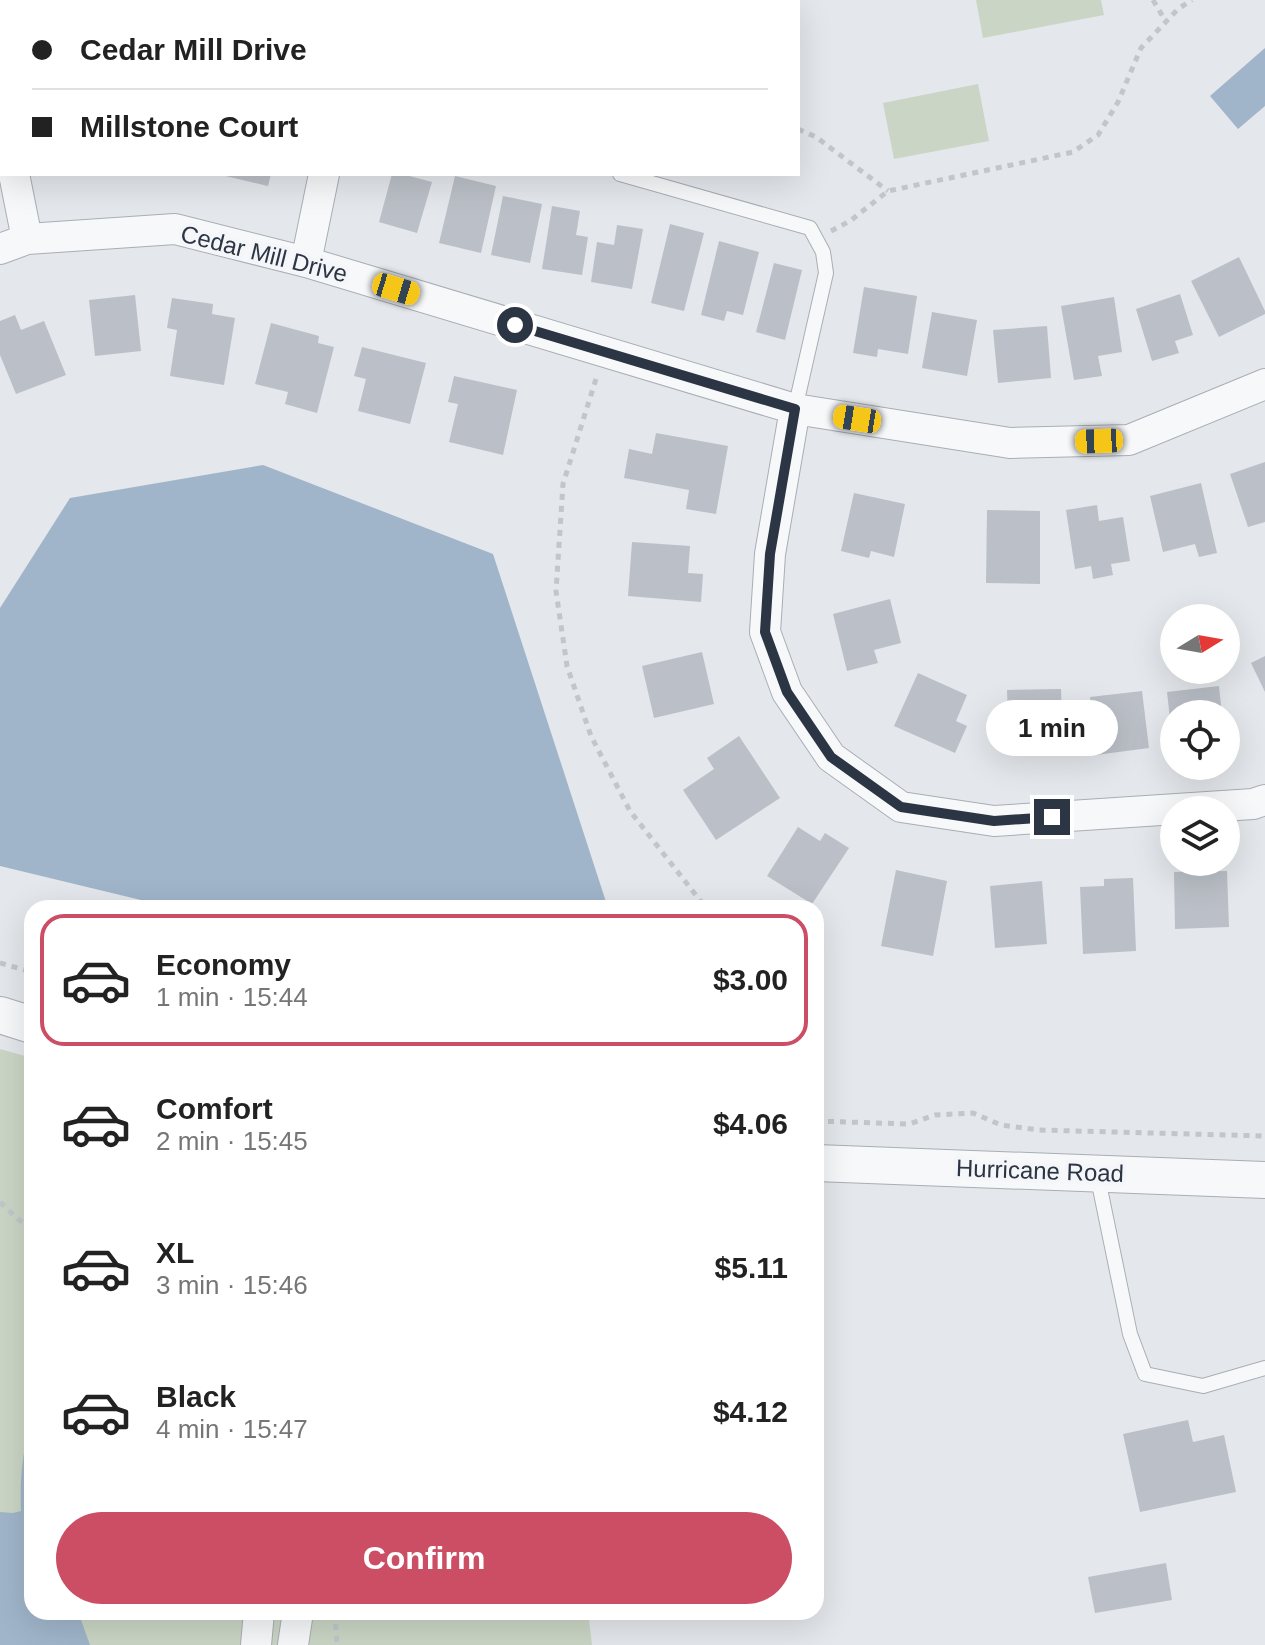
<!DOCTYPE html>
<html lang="en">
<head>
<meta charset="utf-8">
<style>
	body { margin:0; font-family:Arial,sans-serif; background:#f2f2f2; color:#222; height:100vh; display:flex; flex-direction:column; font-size:30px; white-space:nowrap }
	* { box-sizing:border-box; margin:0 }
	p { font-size:26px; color:#767676 }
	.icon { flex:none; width:44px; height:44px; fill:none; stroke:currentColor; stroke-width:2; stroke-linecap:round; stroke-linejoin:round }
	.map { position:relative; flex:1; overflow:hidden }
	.drawer { position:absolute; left:24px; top:900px; width:800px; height:720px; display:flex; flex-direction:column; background:#fff; border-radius:24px; box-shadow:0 8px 32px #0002 }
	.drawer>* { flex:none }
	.guide { position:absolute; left:0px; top:0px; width:800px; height:176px; box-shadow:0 8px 32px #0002; display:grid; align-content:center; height:176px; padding:0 32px; background:#fff }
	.needle { width:52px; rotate:79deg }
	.tools { position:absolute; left:1160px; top:604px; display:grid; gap:16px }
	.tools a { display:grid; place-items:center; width:80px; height:80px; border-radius:50%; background:#fff; box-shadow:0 8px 32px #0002; font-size:40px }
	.end { position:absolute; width:36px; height:36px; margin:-18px; border:10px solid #2c3543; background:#fff; box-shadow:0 0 0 4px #fff }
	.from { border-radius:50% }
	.bubble { position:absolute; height:56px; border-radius:28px; background:#fff; box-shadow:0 8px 32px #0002; font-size:26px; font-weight:700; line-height:56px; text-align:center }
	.car { position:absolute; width:24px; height:48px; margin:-24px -12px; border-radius:10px; box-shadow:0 0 6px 2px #0007; background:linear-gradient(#f5c518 24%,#345 0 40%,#f5c518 0 76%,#345 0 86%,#f5c518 0) }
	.guide b { display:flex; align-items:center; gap:28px; height:76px; font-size:30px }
	.guide b+b { border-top:2px solid #e0e0e0 }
	.guide i { width:20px; height:20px; background:#222 }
	ul { padding:14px 0 0; list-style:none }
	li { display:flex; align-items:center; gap:24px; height:132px; margin:0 16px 12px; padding:0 16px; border:4px solid transparent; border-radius:24px }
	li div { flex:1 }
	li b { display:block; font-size:30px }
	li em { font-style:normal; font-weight:700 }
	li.current { border-color:#cb4e64 }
	li>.icon { width:72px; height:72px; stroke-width:1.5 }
	.action { display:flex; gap:16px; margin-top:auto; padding:16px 32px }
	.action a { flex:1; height:92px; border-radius:48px; background:#cb4e64; color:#fff; font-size:32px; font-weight:700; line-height:92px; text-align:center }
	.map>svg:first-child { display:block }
	.green { fill:#cad5c5 }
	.water { fill:#a0b5ca }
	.building { fill:#bbc0c8 }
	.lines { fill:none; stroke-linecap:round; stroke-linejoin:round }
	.service-casing { stroke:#a9aeb5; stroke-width:16 }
	.minor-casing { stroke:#a9aeb5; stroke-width:32 }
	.tertiary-casing { stroke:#a9aeb5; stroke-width:38 }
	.path { stroke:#c2c5ca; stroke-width:5; stroke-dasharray:6 6; stroke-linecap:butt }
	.service { stroke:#f7f8fa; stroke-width:14 }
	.minor { stroke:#f7f8fa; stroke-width:30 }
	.tertiary { stroke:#f7f8fa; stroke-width:36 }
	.route { stroke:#2c3543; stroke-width:10 }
	.labels { text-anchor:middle; stroke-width:8; stroke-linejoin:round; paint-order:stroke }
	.street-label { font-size:24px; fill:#2c3543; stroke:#f4f6f9 }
</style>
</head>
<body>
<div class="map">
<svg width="1265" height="1645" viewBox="0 0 1265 1645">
	<rect width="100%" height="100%" fill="#e4e7eb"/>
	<path class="green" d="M976 0H1101L1104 15 983 38Z
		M978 84 989 141 894 159 883 103Z
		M0 1049 32 1058V1612H588L592 1645H0Z"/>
	<path class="water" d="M1265 48V106L1238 129 1210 96Z
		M263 465 493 554 608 908H174L0 866V608L70 498Z
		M32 1426V1612H75L81 1620 90 1645H0V1512L13 1513 21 1511C20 1485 21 1450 32 1426Z"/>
	<path class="building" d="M217 174H271L268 186Z
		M392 174H402L432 182 417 233 379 222Z
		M455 176 496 186 481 253 439 243Z
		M503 196 542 204 530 263 491 255Z
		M552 206 580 211 576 235 588 237 582 275 542 269Z
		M670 224 704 233 684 311 651 303Z
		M617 225 643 229 632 289 591 282 597 242 614 245Z
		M719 241 759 252 743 315 727 311 724 321 701 315Z
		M1239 257 1265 311V314L1219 337 1191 281Z
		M774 263 802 270 785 340 756 332Z
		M864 287 917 296 908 354 878 349 877 357 853 353Z
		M1180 294 1193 335 1175 341 1179 353 1152 361 1136 309Z
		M135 295 141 351 95 356 89 300Z
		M1114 297 1122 352 1098 356 1102 376 1074 380 1061 306Z
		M172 298 213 304 212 314 235 318 224 385 170 376 177 330 167 328Z
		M932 312 977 320 967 376 922 368Z
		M15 315 21 330 44 321 66 375 16 394 0 355V321Z
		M271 323 319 336 318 343 334 347 317 413 285 404 288 392 255 384Z
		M1047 326 1051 378 998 383 993 330Z
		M362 347 426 363 410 424 358 411 366 379 354 376Z
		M454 376 517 390 503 455 449 442 458 404 448 402Z
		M656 433 728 446 716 514 686 509 689 490 624 478 629 449 652 454Z
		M1265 462V522L1248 527 1230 474Z
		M1201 483 1217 553 1199 557 1195 544 1163 552 1150 496Z
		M854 493 905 504 894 557 871 551 869 558 841 551Z
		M1097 505 1099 521 1123 517 1130 561 1111 564 1113 575 1093 579 1091 566 1075 569 1066 510Z
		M987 510 1040 511V584L986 583Z
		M632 542 690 546 688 573 703 574 701 602 628 596Z
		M890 599 901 643 874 650 878 663 847 671 833 614Z
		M702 652 714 704 654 718 642 666Z
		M1265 656V692L1251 663Z
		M918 673 967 695 956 721 967 726 955 753 894 726Z
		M1219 686 1222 714H1174V736H1172L1167 692Z
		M1061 689 1063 751 1009 752 1007 690Z
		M1142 691 1149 748 1096 755 1090 697Z
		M739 736 780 798 716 840 683 790 714 769 707 758Z
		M798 827 820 841 825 833 849 848 812 904 767 876Z
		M896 870 947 881 933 956 881 946Z
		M1227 871 1229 927 1175 929 1174 872Z
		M1133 878 1136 951 1083 954 1080 887 1104 886V879Z
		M1042 881 1047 944 995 948 990 886Z
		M1188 1420 1193 1442 1224 1435 1236 1492 1140 1512 1123 1434Z
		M1166 1563 1172 1600 1095 1613 1088 1577Z"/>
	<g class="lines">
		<defs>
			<path id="service" d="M620 174 810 228 823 252 826 273 795 409
				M1097 1174 1130 1334 1145 1374 1203 1386 1265 1368"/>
			<path id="minor" d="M321 0 322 2
				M0 106 2 116
				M14 174 27 239
				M0 249 27 239 175 229 306 262 795 409 1010 443 1129 440 1265 384
				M306 262 324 174
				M795 409 770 554 765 632 787 692 831 757 901 807 994 821 1253 804 1265 800
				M256 1645 259 1612
				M293 1645 298 1612"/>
			<path id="tertiary" d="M0 1015 32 1025
				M816 1163 1265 1180"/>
		</defs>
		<use href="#service" class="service-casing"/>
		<use href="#minor" class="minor-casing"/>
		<use href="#tertiary" class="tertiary-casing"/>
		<path class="path" d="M675 0V2
			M1153 0 1166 22
			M798 129 816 137 888 191
			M831 231 850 221 888 191 1073 152 1098 135 1118 102 1141 48 1178 9 1192 0
			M596 379 563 484 556 591 567 666 591 736 630 811 706 908
			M0 963 32 972
			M816 1121 909 1124 935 1115 973 1113 1001 1125 1039 1130 1265 1136
			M0 1202 19 1220 32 1229
			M335 1612 337 1645"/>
		<use href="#service" class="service"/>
		<use href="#minor" class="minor"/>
		<use href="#tertiary" class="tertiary"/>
	</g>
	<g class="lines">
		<path class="route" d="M515 325 795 409 770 554 765 632 787 692 831 757 901 807 994 821 1052 817"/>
	</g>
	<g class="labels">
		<g class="street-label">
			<text transform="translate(264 254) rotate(14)" y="8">Cedar Mill Drive</text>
			<text transform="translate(1040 1171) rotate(2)" y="8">Hurricane Road</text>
		</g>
	</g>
</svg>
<div class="tools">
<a><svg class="needle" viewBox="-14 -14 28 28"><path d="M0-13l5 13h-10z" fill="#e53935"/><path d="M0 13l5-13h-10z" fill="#767676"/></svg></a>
<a><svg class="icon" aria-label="locate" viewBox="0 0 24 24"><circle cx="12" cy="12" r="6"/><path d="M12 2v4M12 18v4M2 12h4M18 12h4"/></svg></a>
<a><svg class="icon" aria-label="layers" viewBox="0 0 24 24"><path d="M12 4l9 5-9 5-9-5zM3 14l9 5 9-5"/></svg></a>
</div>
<i class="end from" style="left:515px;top:325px"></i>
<i class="end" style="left:1052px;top:817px"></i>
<div class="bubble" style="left:986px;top:700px;width:132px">1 min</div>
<i class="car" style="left:396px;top:289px;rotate:107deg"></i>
<i class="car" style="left:857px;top:419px;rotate:279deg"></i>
<i class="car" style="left:1099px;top:441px;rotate:268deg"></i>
<div class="guide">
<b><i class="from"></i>Cedar Mill Drive</b>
<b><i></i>Millstone Court</b>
</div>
<section class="drawer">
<ul>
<li class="current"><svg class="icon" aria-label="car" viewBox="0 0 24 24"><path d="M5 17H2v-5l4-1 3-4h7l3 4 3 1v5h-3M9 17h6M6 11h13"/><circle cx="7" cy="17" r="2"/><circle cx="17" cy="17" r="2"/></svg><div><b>Economy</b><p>1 min · 15:44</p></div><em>$3.00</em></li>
<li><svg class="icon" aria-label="car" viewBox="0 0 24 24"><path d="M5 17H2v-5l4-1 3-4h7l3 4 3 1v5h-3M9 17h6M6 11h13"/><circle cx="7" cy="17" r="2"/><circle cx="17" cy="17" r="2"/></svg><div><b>Comfort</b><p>2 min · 15:45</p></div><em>$4.06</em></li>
<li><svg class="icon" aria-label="car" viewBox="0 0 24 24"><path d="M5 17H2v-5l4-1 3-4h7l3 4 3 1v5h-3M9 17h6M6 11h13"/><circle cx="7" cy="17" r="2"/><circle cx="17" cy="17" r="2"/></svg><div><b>XL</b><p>3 min · 15:46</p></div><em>$5.11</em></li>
<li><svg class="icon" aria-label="car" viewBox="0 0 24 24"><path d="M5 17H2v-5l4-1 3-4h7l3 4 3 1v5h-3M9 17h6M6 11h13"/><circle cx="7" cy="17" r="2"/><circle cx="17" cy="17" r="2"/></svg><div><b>Black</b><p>4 min · 15:47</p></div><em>$4.12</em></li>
</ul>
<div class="action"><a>Confirm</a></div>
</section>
</div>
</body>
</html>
